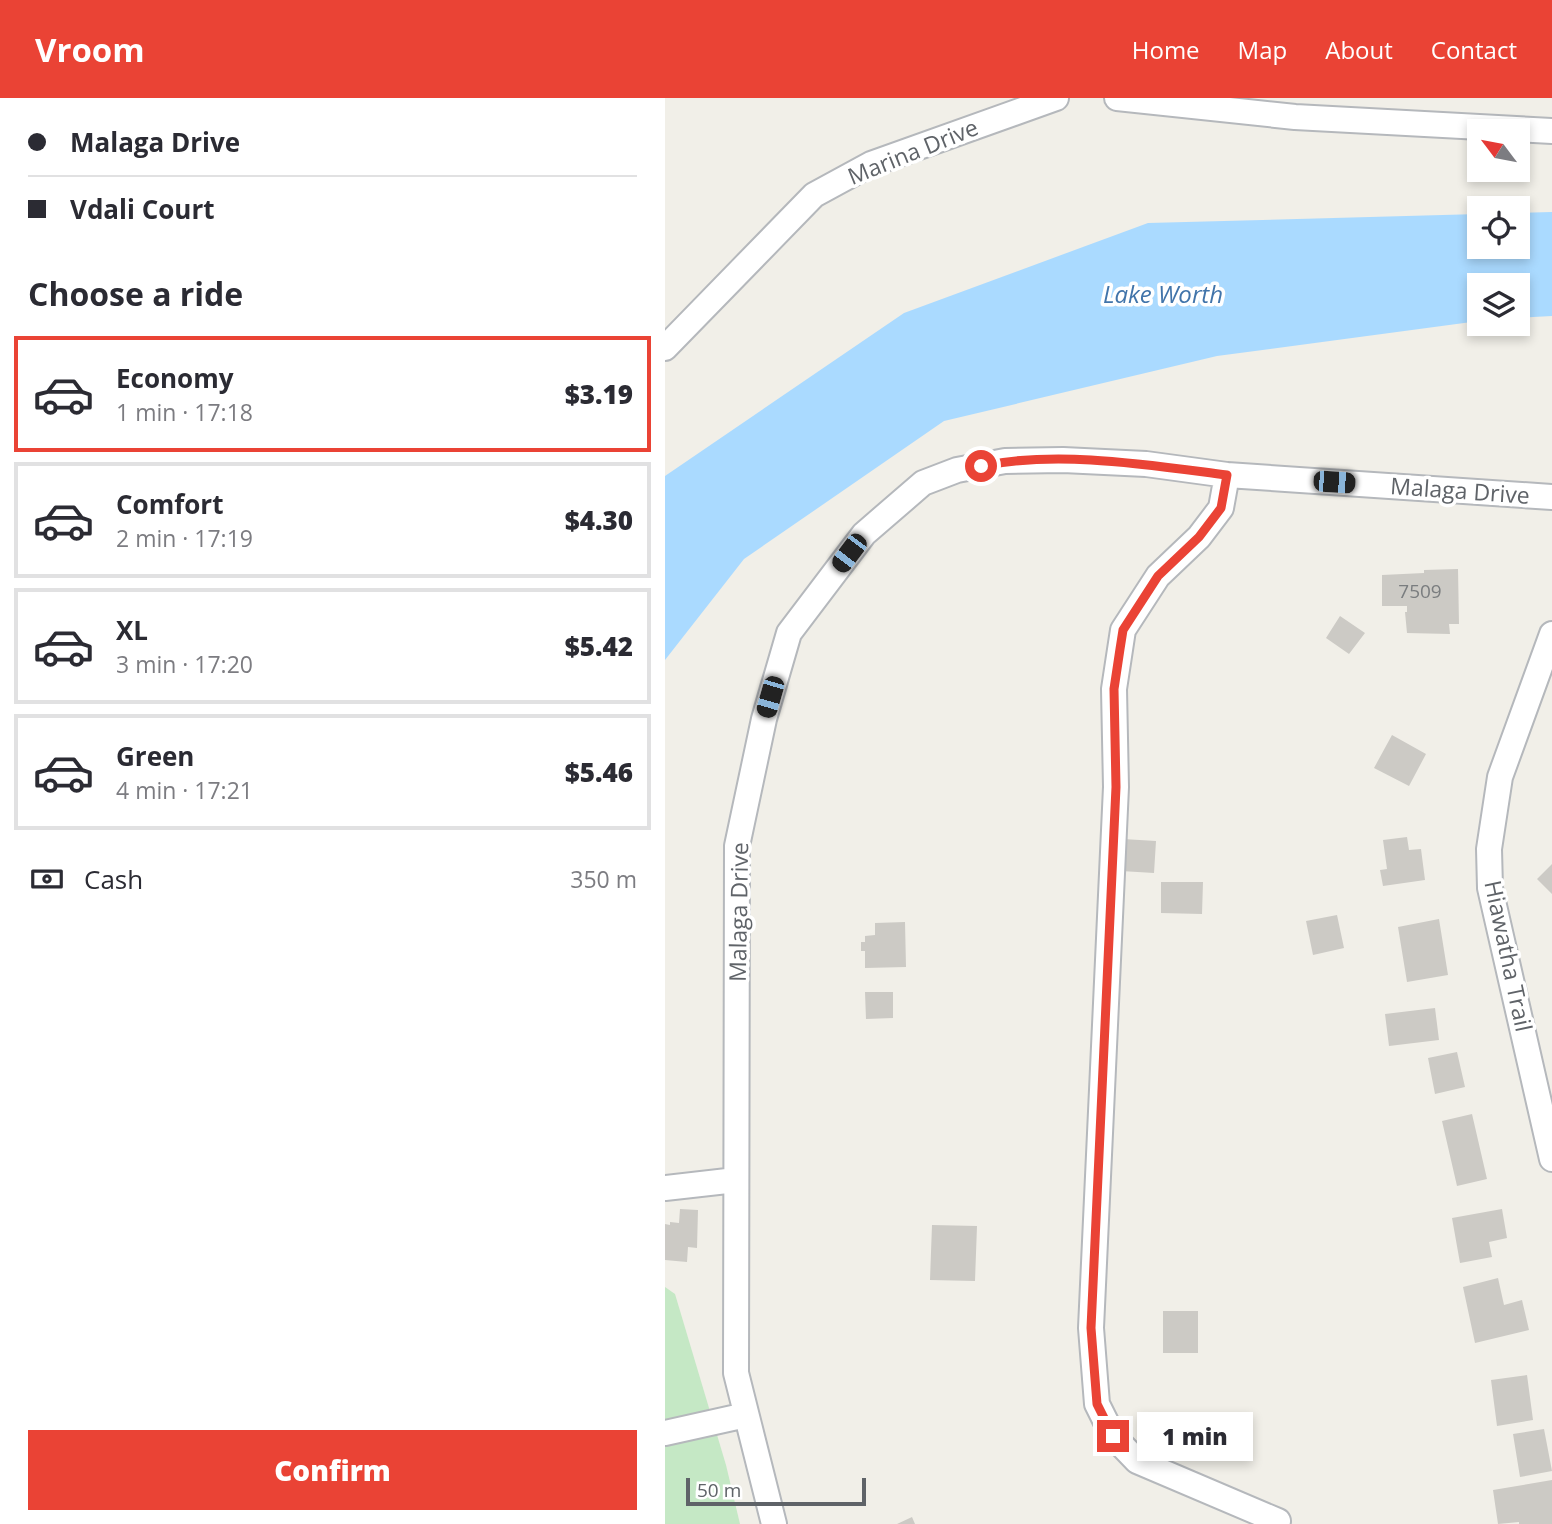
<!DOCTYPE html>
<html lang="en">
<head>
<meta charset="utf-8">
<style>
	body { margin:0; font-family:"Open Sans",sans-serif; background:#f7f7f7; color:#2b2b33; height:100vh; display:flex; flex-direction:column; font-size:26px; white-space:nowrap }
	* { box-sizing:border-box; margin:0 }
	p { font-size:23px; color:#7c7c81 }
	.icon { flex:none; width:38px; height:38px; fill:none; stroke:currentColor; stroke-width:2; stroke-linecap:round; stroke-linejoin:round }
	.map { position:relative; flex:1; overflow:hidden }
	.panel { display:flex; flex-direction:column; background:#fff; width:665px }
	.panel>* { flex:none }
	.hud { display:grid; align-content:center; height:154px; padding:0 28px; background:#fff }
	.needle { width:46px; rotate:302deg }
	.tools { position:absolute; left:802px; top:21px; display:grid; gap:14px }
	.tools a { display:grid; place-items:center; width:63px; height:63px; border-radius:0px; background:#fff; box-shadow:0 4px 10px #0003; font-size:35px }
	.scale { position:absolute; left:21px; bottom:18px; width:180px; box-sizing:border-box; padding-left:7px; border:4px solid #5f6368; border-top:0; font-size:19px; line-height:24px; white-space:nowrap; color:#5f6368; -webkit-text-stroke:5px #fff; paint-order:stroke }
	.end { position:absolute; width:32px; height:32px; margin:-16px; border:9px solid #ea4335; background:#fff; box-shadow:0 0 0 4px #fff }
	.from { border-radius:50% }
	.bubble { position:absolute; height:49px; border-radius:0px; background:#fff; box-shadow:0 4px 10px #0003; font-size:23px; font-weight:800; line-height:49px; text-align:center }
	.car { position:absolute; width:21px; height:42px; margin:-21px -10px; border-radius:9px; box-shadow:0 0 5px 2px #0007; background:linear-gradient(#222 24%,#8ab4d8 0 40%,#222 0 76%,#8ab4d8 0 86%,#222 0) }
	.hud b { display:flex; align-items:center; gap:24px; height:66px; font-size:26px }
	.hud b+b { border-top:2px solid #e1e1e2 }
	.hud i { width:18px; height:18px; background:#2b2b33 }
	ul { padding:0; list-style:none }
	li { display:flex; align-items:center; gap:21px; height:116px; margin:0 14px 10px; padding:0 14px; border:4px solid #e1e1e2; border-radius:0px }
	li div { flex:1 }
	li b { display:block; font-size:26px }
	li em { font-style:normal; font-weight:800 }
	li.selected { border-color:#ea4335 }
	li>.icon { width:63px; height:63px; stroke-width:1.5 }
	h2 { padding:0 28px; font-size:32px; line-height:84px }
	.pay { display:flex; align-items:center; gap:18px; height:77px; padding:0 28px; font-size:26px }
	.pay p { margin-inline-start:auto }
	.button { display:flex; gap:14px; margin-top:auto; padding:14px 28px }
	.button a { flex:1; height:80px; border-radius:0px; background:#ea4335; color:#fff; font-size:28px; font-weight:800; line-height:80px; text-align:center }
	header { display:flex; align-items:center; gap:42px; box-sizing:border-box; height:98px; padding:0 35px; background:#ea4335; color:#fff }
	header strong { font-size:33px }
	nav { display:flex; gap:38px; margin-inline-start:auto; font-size:24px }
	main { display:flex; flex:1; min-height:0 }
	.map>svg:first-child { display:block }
	.green { fill:#c5e8c5 }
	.water { fill:#aadaff }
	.building { fill:#cccac5 }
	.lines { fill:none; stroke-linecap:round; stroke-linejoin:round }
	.minor-casing { stroke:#b5b8bc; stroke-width:28 }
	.minor { stroke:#fff; stroke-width:24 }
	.route { stroke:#ea4335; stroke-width:9 }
	.labels { text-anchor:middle; stroke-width:7; stroke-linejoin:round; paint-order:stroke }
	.number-label { font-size:19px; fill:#7a7d7f }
	.street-label { font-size:23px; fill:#5f6368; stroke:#fff }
	.water-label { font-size:24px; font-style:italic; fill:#4174aa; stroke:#fff }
</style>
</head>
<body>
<header>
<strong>Vroom</strong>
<nav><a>Home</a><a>Map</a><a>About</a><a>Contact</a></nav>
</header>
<main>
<section class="panel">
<div class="hud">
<b><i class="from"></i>Malaga Drive</b>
<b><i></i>Vdali Court</b>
</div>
<h2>Choose a ride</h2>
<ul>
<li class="selected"><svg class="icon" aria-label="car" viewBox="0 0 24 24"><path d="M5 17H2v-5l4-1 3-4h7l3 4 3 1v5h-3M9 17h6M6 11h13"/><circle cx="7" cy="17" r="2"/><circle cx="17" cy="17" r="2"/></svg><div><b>Economy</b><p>1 min · 17:18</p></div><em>$3.19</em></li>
<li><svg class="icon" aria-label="car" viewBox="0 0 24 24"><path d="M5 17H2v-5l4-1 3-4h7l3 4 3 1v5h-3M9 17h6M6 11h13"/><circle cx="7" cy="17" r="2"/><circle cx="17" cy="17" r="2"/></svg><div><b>Comfort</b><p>2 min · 17:19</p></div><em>$4.30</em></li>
<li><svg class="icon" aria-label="car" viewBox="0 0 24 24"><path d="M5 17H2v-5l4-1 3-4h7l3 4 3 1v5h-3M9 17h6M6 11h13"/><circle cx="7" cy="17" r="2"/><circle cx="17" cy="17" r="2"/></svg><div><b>XL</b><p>3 min · 17:20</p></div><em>$5.42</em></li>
<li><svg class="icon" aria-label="car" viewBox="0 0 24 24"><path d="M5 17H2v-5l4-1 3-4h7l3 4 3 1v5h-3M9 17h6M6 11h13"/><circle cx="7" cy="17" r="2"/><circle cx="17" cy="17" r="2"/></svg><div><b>Green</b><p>4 min · 17:21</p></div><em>$5.46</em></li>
</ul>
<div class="pay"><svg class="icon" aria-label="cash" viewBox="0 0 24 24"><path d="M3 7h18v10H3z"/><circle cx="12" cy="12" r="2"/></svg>Cash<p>350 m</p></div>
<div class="button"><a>Confirm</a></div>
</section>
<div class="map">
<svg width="887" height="1426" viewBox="0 0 887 1426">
	<rect width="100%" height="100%" fill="#f1efe8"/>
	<path class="green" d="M0 1189 10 1196 61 1367 75 1426H0Z"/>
	<path class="water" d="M887 114V218L852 220V187H814V223L552 258 279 323 79 461 0 562V378L239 215 483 125 814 116V149H852V115Z"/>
	<path class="building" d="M793 471 794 526H784L785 536 742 535 740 514H742V508H717V477L759 475V472Z
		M675 518 700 535 684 556 661 540Z
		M727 637 761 656 744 688 709 670Z
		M742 739 744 752 756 751 760 782 718 788 715 772 722 771 718 742Z
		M458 741 491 743 489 775 456 773Z
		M887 766V796L872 781Z
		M496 784H538L537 816 496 815Z
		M672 817 679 850 648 857 641 823Z
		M774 821 783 877 742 884 733 829Z
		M240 824 241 869 200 870V853H196V844H200V838L210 837V825Z
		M200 894H228V920L201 921Z
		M770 910 774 942 724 948 720 916Z
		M792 954 800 989 770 996 763 960Z
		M807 1016 822 1081 792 1088 777 1023Z
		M15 1111 33 1112 32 1150 23 1149 22 1164 0 1162V1126L5 1127V1124L14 1125Z
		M837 1111 842 1140 824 1144 827 1159 795 1165 787 1120Z
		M267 1127 312 1128 310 1183 265 1182Z
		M833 1180 839 1207 857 1202 864 1232 810 1245 798 1189Z
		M498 1213H533V1255H498Z
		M862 1277 868 1322 832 1328 826 1282Z
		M879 1331 887 1373 855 1379 848 1336Z
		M887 1382V1426H854V1424L833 1426 828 1392Z
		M247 1419 250 1426H232Z"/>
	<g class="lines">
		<defs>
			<path id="minor" d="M452 0 630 19 887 33
				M0 250 149 97 206 66 391 0
				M562 377 556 410 534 439 493 478 458 532 449 591 451 689 426 1230 432 1306 448 1338 472 1363 613 1423
				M887 536 835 679 824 751 825 790 887 1061
				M0 1090 71 1082
				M0 1335 81 1317
				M109 1426 71 1275 72 748 99 621 124 535 199 436 258 385 292 372 340 363 398 362 481 366 562 377 887 399"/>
		</defs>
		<use href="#minor" class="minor-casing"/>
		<use href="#minor" class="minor"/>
	</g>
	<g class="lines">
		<path class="route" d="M316 368C394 352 484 367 562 377L556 410 534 439 493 478 458 532 455 551 449 591 451 689 426 1230 432 1306 448 1338"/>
	</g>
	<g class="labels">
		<g class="number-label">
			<text x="755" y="500">7509</text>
		</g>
		<g class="street-label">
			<text transform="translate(248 54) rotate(-22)" y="8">Marina Drive</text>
			<text transform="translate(795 393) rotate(4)" y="8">Malaga Drive</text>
			<text transform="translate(74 814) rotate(-89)" y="8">Malaga Drive</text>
			<text transform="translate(843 858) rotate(78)" y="8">Hiawatha Trail</text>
		</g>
		<g class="water-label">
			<text x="498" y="205">Lake Worth</text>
		</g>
	</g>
</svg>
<div class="tools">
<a><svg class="needle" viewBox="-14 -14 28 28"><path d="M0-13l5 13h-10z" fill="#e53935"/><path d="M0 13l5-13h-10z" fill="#7c7c81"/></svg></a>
<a><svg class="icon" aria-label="locate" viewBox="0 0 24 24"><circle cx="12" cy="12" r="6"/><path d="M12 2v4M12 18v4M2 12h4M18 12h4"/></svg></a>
<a><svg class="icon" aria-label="layers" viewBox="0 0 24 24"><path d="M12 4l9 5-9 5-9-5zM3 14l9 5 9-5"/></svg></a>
</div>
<div class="scale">50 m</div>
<i class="end from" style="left:316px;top:368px"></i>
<i class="end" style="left:448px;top:1338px"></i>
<div class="bubble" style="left:472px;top:1314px;width:116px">1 min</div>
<i class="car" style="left:669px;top:384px;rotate:94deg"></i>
<i class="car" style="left:184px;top:455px;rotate:217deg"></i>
<i class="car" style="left:105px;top:599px;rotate:196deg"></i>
</div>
</main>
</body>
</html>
